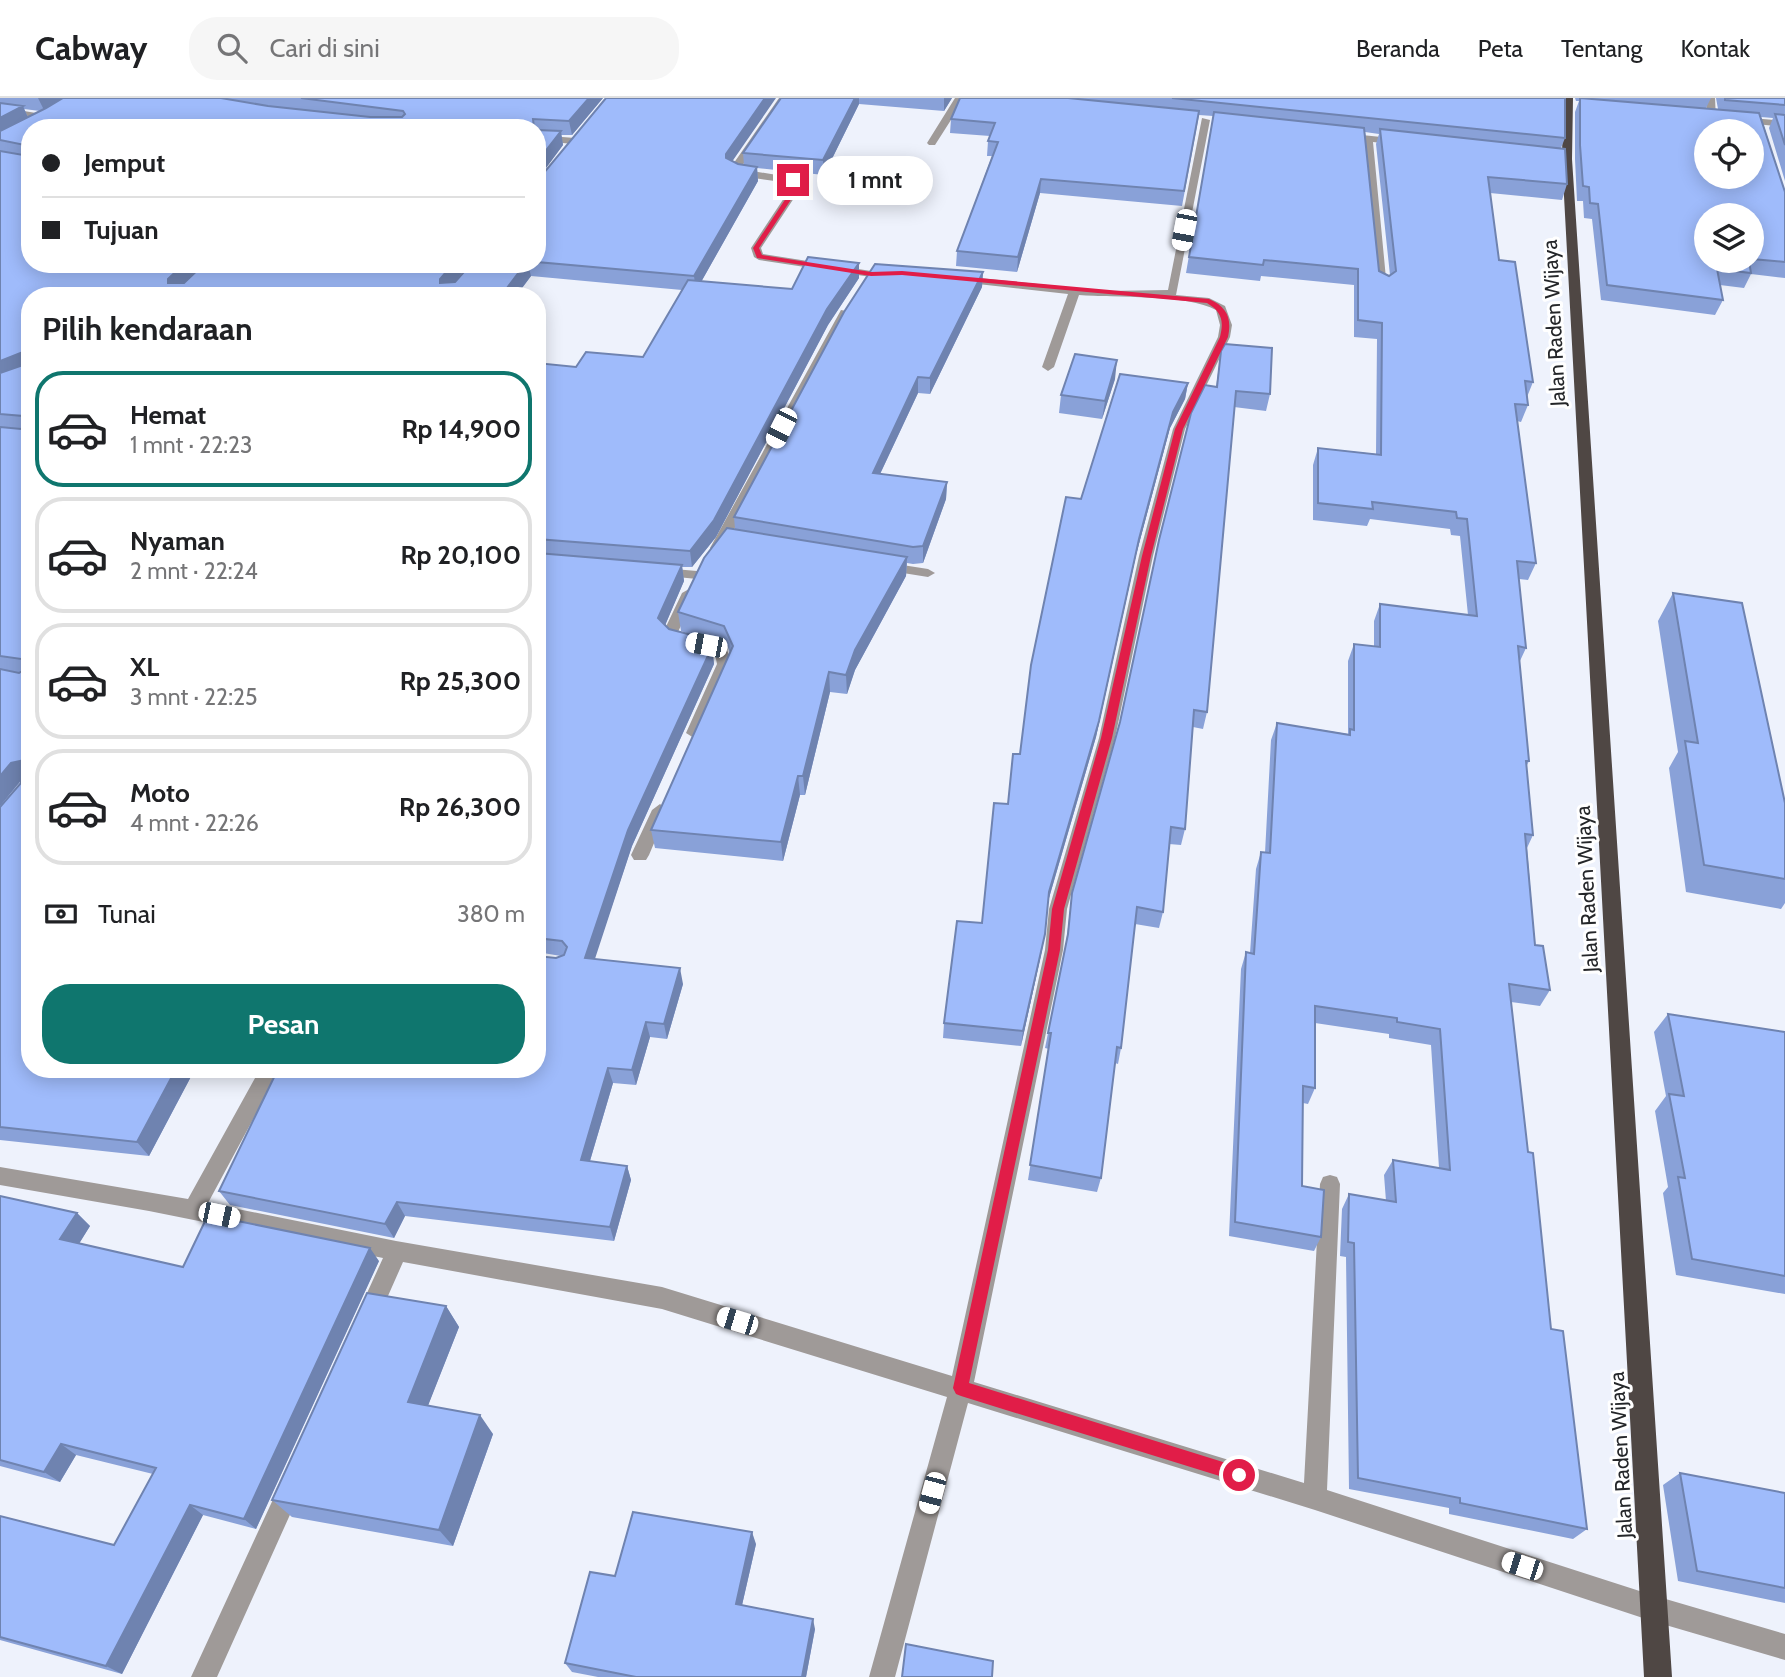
<!DOCTYPE html>
<html lang="id">
<head>
<meta charset="utf-8">
<style>
	body { margin:0; font-family:Cabin,sans-serif; background:#f6f6f6; color:#202124; height:100vh; display:flex; flex-direction:column; font-size:26px; white-space:nowrap }
	* { box-sizing:border-box; margin:0 }
	p { font-size:23px; color:#757577 }
	.icon { flex:none; width:38px; height:38px; fill:none; stroke:currentColor; stroke-width:2; stroke-linecap:round; stroke-linejoin:round }
	.map { position:relative; flex:1; overflow:hidden }
	.sheet { position:absolute; left:21px; top:189px; width:525px; height:791px; display:flex; flex-direction:column; background:#fff; border-radius:28px; box-shadow:0 4px 18px #0003 }
	.sheet>* { flex:none }
	.hud { position:absolute; left:21px; top:21px; width:525px; height:154px; border-radius:28px; box-shadow:0 4px 18px #0003; display:grid; align-content:center; height:154px; padding:0 21px; background:#fff }
	.controls { position:absolute; left:1694px; top:21px; display:grid; gap:14px }
	.controls a { display:grid; place-items:center; width:70px; height:70px; border-radius:50%; background:#fff; box-shadow:0 4px 18px #0003; font-size:35px }
	.end { position:absolute; width:32px; height:32px; margin:-16px; border:9px solid #e11d48; background:#fff; box-shadow:0 0 0 4px #fff }
	.from { border-radius:50% }
	.bubble { position:absolute; height:49px; border-radius:24px; background:#fff; box-shadow:0 4px 18px #0003; font-size:23px; font-weight:800; line-height:49px; text-align:center }
	.car { position:absolute; width:21px; height:42px; margin:-21px -10px; border-radius:9px; box-shadow:0 0 5px 2px #0007; background:linear-gradient(#fff 24%,#345 0 40%,#fff 0 76%,#345 0 86%,#fff 0) }
	.hud b { display:flex; align-items:center; gap:24px; height:66px; font-size:26px }
	.hud b+b { border-top:2px solid #e0e0e0 }
	.hud i { width:18px; height:18px; background:#202124 }
	ul { padding:0; list-style:none }
	li { display:flex; align-items:center; gap:21px; height:116px; margin:0 14px 10px; padding:0 7px; border:4px solid #e0e0e0; border-radius:28px }
	li div { flex:1 }
	li b { display:block; font-size:26px }
	li em { font-style:normal; font-weight:800 }
	li.selected { border-color:#0f766e }
	li>.icon { width:63px; height:63px; stroke-width:1.5 }
	h2 { padding:0 21px; font-size:32px; line-height:84px }
	.pay { display:flex; align-items:center; gap:18px; height:77px; padding:0 21px; font-size:26px }
	.pay p { margin-inline-start:auto }
	.cta { display:flex; gap:14px; margin-top:auto; padding:14px 21px }
	.cta a { flex:1; height:80px; border-radius:28px; background:#0f766e; color:#fff; font-size:28px; font-weight:800; line-height:80px; text-align:center }
	header { display:flex; align-items:center; gap:42px; box-sizing:border-box; height:98px; padding:0 35px; background:#fff; border-bottom:2px solid #e0e0e0 }
	header strong { font-size:33px }
	nav { display:flex; gap:38px; margin-inline-start:auto; font-size:24px }
	.search { width:490px; height:63px; background:#f6f6f6; display:flex; align-items:center; gap:18px; box-sizing:border-box; padding:0 24px; border-radius:28px; color:#757577; font-size:26px }
	.map>svg:first-child { display:block }
	.lines { fill:none; stroke-linecap:round; stroke-linejoin:round }
	.minor { fill:#9f9a98; fill-rule:evenodd }
	.trunk { fill:#4f4744; fill-rule:evenodd }
	.wall { fill:#89a1d8; fill-rule:evenodd }
	.shaded-wall { fill:#6f83b0 }
	.building { fill:#9fbbfb; stroke:#6f83b0; stroke-width:2; fill-rule:evenodd }
	.route { fill:#e11d48 }
	.labels { text-anchor:middle; stroke-width:6; stroke-linejoin:round; paint-order:stroke }
	.street-label { font-size:21px; fill:#242629; stroke:#fff }
</style>
</head>
<body>
<header>
<strong>Cabway</strong>
<div class="search"><svg class="icon" aria-label="search" viewBox="0 0 24 24"><circle cx="10" cy="10" r="6"/><path d="M15 15l6 6"/></svg>Cari di sini</div>
<nav><a>Beranda</a><a>Peta</a><a>Tentang</a><a>Kontak</a></nav>
</header>
<div class="map">
<svg width="1785" height="1579" viewBox="0 0 1785 1579">
	<rect width="100%" height="100%" fill="#eef2fc"/>
	<g class="lines">
		<path class="minor" d="M779 0H789L740 71 795 80 802 88 761 150 763 156 871 173 895 172V176L871 179 759 162 754 159 751 150 792 88 789 85 740 78 729 72Z
			M955 0H965L935 47H929L927 45Z
			M1705 0H1715L1716 22 1708 20Z
			M0 9 48 17 53 20 48 23 0 15Z
			M1740 19 1785 23V29L1737 24V20Z
			M1202 20 1210 22 1176 197 1209 200 1225 208 1232 227 1230 239 1185 331 1153 458 1115 640 1067 811 1063 852 974 1284 1304 1385 1320 1086 1323 1079 1330 1077 1337 1079 1340 1086 1327 1392 1652 1497 1785 1536V1562L1652 1523 1315 1412 968 1305 895 1579H869L947 1299 662 1211 403 1164 376 1225 368 1228 360 1225 357 1217 383 1160 149 1113 0 1087V1069L188 1101 260 971H280L208 1105 396 1143 662 1189 952 1278 1045 852 1049 811 1099 640 1139 458 1173 331 1218 239 1220 227 1216 212C1188 196 1114 200 1079 197L1054 269 1048 273 1042 269 1068 196 960 184 955 181 960 178 1106 193 1168 192Z
			M1342 35 1401 41 1406 44 1401 47 1373 44 1387 191 1377 189 1363 43 1339 40V36Z
			M537 37 575 40 580 43 575 46 537 43Z
			M841 212 851 214 724 450 722 453H712L710 450Z
			M883 464 928 471 935 475 928 479 878 471 876 468Z
			M662 470 697 473 704 477 697 481 657 477V471Z
			M689 491 696 495 678 534 682 538 726 550 733 566 702 635 694 640 686 635 717 566 715 556 672 545 663 535 682 495Z
			M660 706 668 712 649 757 646 762H634L631 757 652 712Z
			M290 1378 298 1382 302 1390 217 1579H191L282 1382Z"/>
		<path class="trunk" d="M1563 0H1573L1572 61 1672 1579H1644L1562 61Z"/>
	</g>
	<path class="wall" d="M0 0H603L572 37H561L563 47 537 82V30H30V166L454 184 471 166H537V83L732 63 738 66 744 67 743 55 781 0H952L944 13 859 6 824 77 757 70 758 83 701 184 792 191 859 165V180L828 227 716 439 692 469H682L684 483 665 527 669 531 698 539 681 533 678 514 735 431 734 419 983 174 982 189 930 296 918 295 880 376 947 384 946 401 923 465 913 466 907 465 906 478 855 572 847 596 830 594 805 697H800L783 763 655 750 651 732 730 555 727 547 711 543 714 566 632 748 594 861 683 886 667 941 650 939 636 987 613 985 590 1063 627 1068 631 1082 614 1143 405 1118 394 1140 230 1107 219 1093 556 860 561 858 537 854V265L576 269 643 259 682 192 531 178 516 198H30V971H195L149 1058 0 1042V709L21 685V683L0 708ZM24 11 40 13 28 19Z
		M960 0H1565V40L1561 50 1567 86 1562 102 1490 95 1499 162 1533 284 1527 299 1528 307 1521 324 1517 323 1536 465 1528 482 1519 481 1526 550 1519 565 1529 663 1526 669 1533 737 1527 750 1535 847 1550 892 1540 908 1511 904 1528 1054 1551 1231 1587 1431 1573 1441 1449 1416V1410L1349 1391 1346 1159 1340 1158 1342 1111 1349 1096 1386 1103 1384 1077 1393 1062 1439 1070 1431 947 1389 940V936L1315 925V990L1308 1006 1303 1005 1302 1088 1321 1139 1314 1153 1229 1138 1241 871 1246 854 1250 855 1256 771 1261 754 1265 755 1271 642 1277 625 1348 636V563L1354 546 1374 549V523L1380 506 1468 517 1460 438 1451 437 1450 431 1370 421 1367 428 1313 422V367L1318 350 1376 356 1377 241 1354 239V187L1261 178 1260 183 1186 175 1213 18 1199 17 1182 108 1040 95 1017 174 956 168 957 153 992 58H987L988 43 990 38 950 35 951 21ZM1365 34 1379 36 1376 46 1390 177 1389 178 1379 173Z
		M1575 0H1711L1706 10 1718 11 1716 0H1785V83L1769 30 1773 20 1761 19 1785 94V180L1751 176 1744 190 1720 187 1723 202 1715 217 1601 202 1592 121 1584 120 1583 103H1577L1575 61V14L1579 3H1576ZM1752 117V163H1706Z
		M1221 253 1270 296 1266 313 1234 309 1207 614 1203 631 1193 629 1185 731 1181 747 1169 746 1163 814 1159 830 1135 826 1121 950 1118 966 1115 965 1101 1080 1097 1094 1028 1082 1049 951 1045 950 1066 846 1072 795 1216 289Z
		M1115 281 1102 321 1059 315 1061 297Z
		M1188 285 1185 301 1170 330 1136 457 1096 639 1047 807 1042 852 1021 948 943 940 944 925 982 825 1020 656Z
		M1673 495 1785 705V805L1781 811 1686 794 1669 670 1678 654 1658 523Z
		M1668 916 1785 934V1196L1676 1177 1663 1095 1668 1089 1655 1013 1666 998 1654 934Z
		M0 1098 77 1115 90 1128 79 1145 183 1169 379 1163 256 1431 203 1417 122 1576 0 1542V1418L114 1447 153 1376 76 1357 60 1384 0 1368Z
		M446 1208 459 1229 428 1307 493 1336 453 1448 292 1419 272 1402Z
		M1680 1375 1785 1395V1505L1678 1483 1663 1387Z
		M756 1446 742 1507 815 1531 806 1579H598L572 1574 565 1565 615 1478Z"/>
	<path class="shaded-wall" d="M38 0H70L45 14Z
		M589 0H603L572 37 569 23Z
		M765 0H776L727 71 726 56Z
		M855 0H859V6L824 77 823 62Z
		M944 0H952L944 13Z
		M23 8 29 22 0 38V20Z
		M561 33 563 47 537 82V64Z
		M757 69 758 83 696 193 694 178Z
		M1041 81 1040 95 1017 174 1018 159Z
		M859 165V180L828 227 716 439 692 469 690 453 827 211Z
		M184 166H207L174 196 168 185V181Z
		M453 166H469L444 198 440 181Z
		M525 166H528L531 178 516 198H501Z
		M983 174 982 189 930 296V280Z
		M23 254 30 267 0 281V263Z
		M1117 262 1115 281 1102 321 1105 303Z
		M918 279V295L873 391V375Z
		M1188 285 1185 301 1170 330 1136 457 1096 639 1046 810 1049 794 1139 441 1173 314Z
		M947 384 946 401 923 465V448Z
		M907 459 906 478 855 572 847 596 846 577 855 552Z
		M682 467 684 483 661 537 658 520Z
		M712 549 714 566 632 748 590 876 585 860 628 732Z
		M829 574 830 594 805 697 803 678Z
		M20 663 22 681 0 708V678L11 665Z
		M798 678 800 697 783 763 781 744Z
		M1045 836 1042 852 1021 948 1023 933Z
		M680 870 683 886 667 941 664 926Z
		M646 924 650 939 636 987 632 972Z
		M608 970 613 985 586 1076 581 1062Z
		M176 971H195L149 1058 137 1044Z
		M627 1068 631 1082 614 1143 610 1129Z
		M397 1104 405 1118 394 1140 385 1126Z
		M77 1115 90 1128 74 1154 60 1141Z
		M370 1150 379 1163 256 1431 244 1421Z
		M446 1208 459 1229 422 1323 408 1304Z
		M480 1317 493 1336 453 1448 439 1432Z
		M61 1346 76 1357 60 1384 44 1374Z
		M190 1407 203 1417 122 1576 106 1568Z
		M752 1434 756 1446 740 1516 736 1506Z
		M813 1521 815 1531 806 1579H802Z"/>
	<path class="building" d="M63 0H221L268 8 370 19H402L405 16 403 13 301 0H589L569 23 533 21 534 30H30V166H184L168 181V185H184L204 166H453L440 181V185L455 184 471 166H525L501 198H30V971H176L137 1044 0 1029V709L21 685 20 663 11 665 0 678V571L19 575 22 573V561L0 558V329L21 331 24 328 23 318 0 316V275L23 267V254L0 263V53L23 57 26 55 25 47 0 42V33L46 10Z
		M606 0H765L726 56V60L738 66 757 69 694 178 537 164V83Z
		M781 0H855L823 62 743 55Z
		M960 0H1068L1199 13 1184 93 1041 81 1018 159 957 153 998 44 988 43 995 25 951 21Z
		M1172 0H1565V40Z
		M1580 0 1759 15 1785 94V164L1752 161V117H1706V163H1749L1751 175 1717 171 1723 202 1607 187 1598 106 1590 105 1589 89 1583 88 1580 47ZM1706 33H1752V79H1706Z
		M1725 0H1785V7L1725 2Z
		M0 5 23 8 0 20Z
		M1214 14 1364 30 1379 173 1389 178 1396 173 1380 31 1565 51 1567 86 1488 79 1499 162 1515 164 1533 284 1525 283 1528 307 1515 306 1536 465 1517 463 1526 550 1518 548 1529 663H1526L1533 737 1525 736 1535 847 1543 848 1550 892 1509 886 1528 1054 1533 1055 1551 1231 1563 1233 1587 1431 1460 1405V1400L1358 1380 1354 1145 1348 1144 1349 1096 1396 1104 1393 1062 1450 1072 1440 931 1397 924V920L1315 908V990L1303 988 1302 1088 1324 1092 1321 1139 1235 1124 1246 854 1254 856 1261 754 1270 755 1277 625 1350 637V631L1354 632V546L1380 549V506L1477 518 1467 421 1457 420 1456 414 1372 404 1373 411 1318 405V350L1381 357 1382 225 1358 222V171L1264 162 1263 167 1189 159Z
		M1775 16 1785 17V47Z
		M537 32 561 33 537 64Z
		M808 159 859 165 827 211 714 422 690 453 537 441V265L576 269 586 254 643 259 688 182 792 191Z
		M875 166 983 174 930 280 918 279 873 375 947 384 923 448 913 449 734 419 844 214Z
		M1225 246 1272 250 1270 296 1236 293 1207 614 1194 612 1185 731 1171 729 1163 814 1137 809 1121 950 1117 949 1101 1080 1030 1067 1051 935H1048L1068 836 1072 795 1120 624 1159 442 1191 315 1205 287 1217 289 1221 253Z
		M1075 256 1117 262 1105 303 1061 297Z
		M1120 276 1188 285 1173 314 1139 441 1099 623 1049 794 1045 836 1023 933 944 925 957 823 982 825 994 705 1008 706 1013 656H1020L1031 567 1066 399 1081 401Z
		M727 430 907 459 855 552 846 577 829 574 803 678H798L781 744 651 732 733 548 724 528 678 514 704 460Z
		M537 455 682 467 658 520 669 531 711 542 712 549 628 732 585 860 680 870 664 926 646 924 632 972 608 970 581 1062 627 1068 610 1129 397 1104 385 1126 219 1093 278 971H537V858L556 860 564 857 567 849 562 843 537 840Z
		M1673 495 1742 505 1785 705V781L1704 767 1685 643 1698 645Z
		M1668 916 1785 934V1178L1692 1161 1678 1079 1685 1080 1669 996 1684 998Z
		M0 1098 77 1115 60 1141 183 1169 208 1117 370 1150 244 1421 190 1407 106 1568 0 1539V1418L114 1447 156 1370 61 1346 44 1374 0 1362Z
		M367 1195 446 1208 408 1304 480 1317 439 1432 272 1402Z
		M1680 1375 1785 1395V1490L1697 1473Z
		M633 1414 752 1434 736 1506 813 1521 802 1579H636L565 1565 590 1474 615 1478Z
		M906 1546 993 1563 992 1579H902Z"/>
	<path class="route" d="M793 80 800 88 759 150 762 157 871 174 902 173 1209 201C1227 209 1232 220 1228 239L1183 331 1151 458 1112 640 1064 811 1060 852 969 1285 1239 1369 1244 1371 1247 1377 1244 1382 1239 1384 961 1298 956 1296 953 1290 1048 852 1052 811 1101 640 1142 458 1175 331 1220 239C1224 223 1222 214 1207 205L902 177 871 178 757 160 753 150 794 88 789 82Z"/>
	<g class="labels">
		<g class="street-label">
			<text transform="translate(1554 225) rotate(-93)" y="7">Jalan Raden Wijaya</text>
			<text transform="translate(1587 791) rotate(-93)" y="7">Jalan Raden Wijaya</text>
			<text transform="translate(1621 1357) rotate(-93)" y="7">Jalan Raden Wijaya</text>
		</g>
	</g>
</svg>
<div class="controls">
<a><svg class="icon" aria-label="locate" viewBox="0 0 24 24"><circle cx="12" cy="12" r="6"/><path d="M12 2v4M12 18v4M2 12h4M18 12h4"/></svg></a>
<a><svg class="icon" aria-label="layers" viewBox="0 0 24 24"><path d="M12 4l9 5-9 5-9-5zM3 14l9 5 9-5"/></svg></a>
</div>
<i class="end from" style="left:1239px;top:1377px"></i>
<i class="end" style="left:793px;top:82px"></i>
<div class="bubble" style="left:817px;top:58px;width:116px">1 mnt</div>
<i class="car" style="left:1184px;top:132px;rotate:191deg"></i>
<i class="car" style="left:781px;top:330px;rotate:207deg"></i>
<i class="car" style="left:706px;top:547px;rotate:281deg"></i>
<i class="car" style="left:219px;top:1117px;rotate:102deg"></i>
<i class="car" style="left:737px;top:1223px;rotate:287deg"></i>
<i class="car" style="left:932px;top:1395px;rotate:195deg"></i>
<i class="car" style="left:1522px;top:1468px;rotate:288deg"></i>
<div class="hud">
<b><i class="from"></i>Jemput</b>
<b><i></i>Tujuan</b>
</div>
<section class="sheet">
<h2>Pilih kendaraan</h2>
<ul>
<li class="selected"><svg class="icon" aria-label="car" viewBox="0 0 24 24"><path d="M5 17H2v-5l4-1 3-4h7l3 4 3 1v5h-3M9 17h6M6 11h13"/><circle cx="7" cy="17" r="2"/><circle cx="17" cy="17" r="2"/></svg><div><b>Hemat</b><p>1 mnt · 22:23</p></div><em>Rp 14,900</em></li>
<li><svg class="icon" aria-label="car" viewBox="0 0 24 24"><path d="M5 17H2v-5l4-1 3-4h7l3 4 3 1v5h-3M9 17h6M6 11h13"/><circle cx="7" cy="17" r="2"/><circle cx="17" cy="17" r="2"/></svg><div><b>Nyaman</b><p>2 mnt · 22:24</p></div><em>Rp 20,100</em></li>
<li><svg class="icon" aria-label="car" viewBox="0 0 24 24"><path d="M5 17H2v-5l4-1 3-4h7l3 4 3 1v5h-3M9 17h6M6 11h13"/><circle cx="7" cy="17" r="2"/><circle cx="17" cy="17" r="2"/></svg><div><b>XL</b><p>3 mnt · 22:25</p></div><em>Rp 25,300</em></li>
<li><svg class="icon" aria-label="car" viewBox="0 0 24 24"><path d="M5 17H2v-5l4-1 3-4h7l3 4 3 1v5h-3M9 17h6M6 11h13"/><circle cx="7" cy="17" r="2"/><circle cx="17" cy="17" r="2"/></svg><div><b>Moto</b><p>4 mnt · 22:26</p></div><em>Rp 26,300</em></li>
</ul>
<div class="pay"><svg class="icon" aria-label="cash" viewBox="0 0 24 24"><path d="M3 7h18v10H3z"/><circle cx="12" cy="12" r="2"/></svg>Tunai<p>380 m</p></div>
<div class="cta"><a>Pesan</a></div>
</section>
</div>
</body>
</html>
